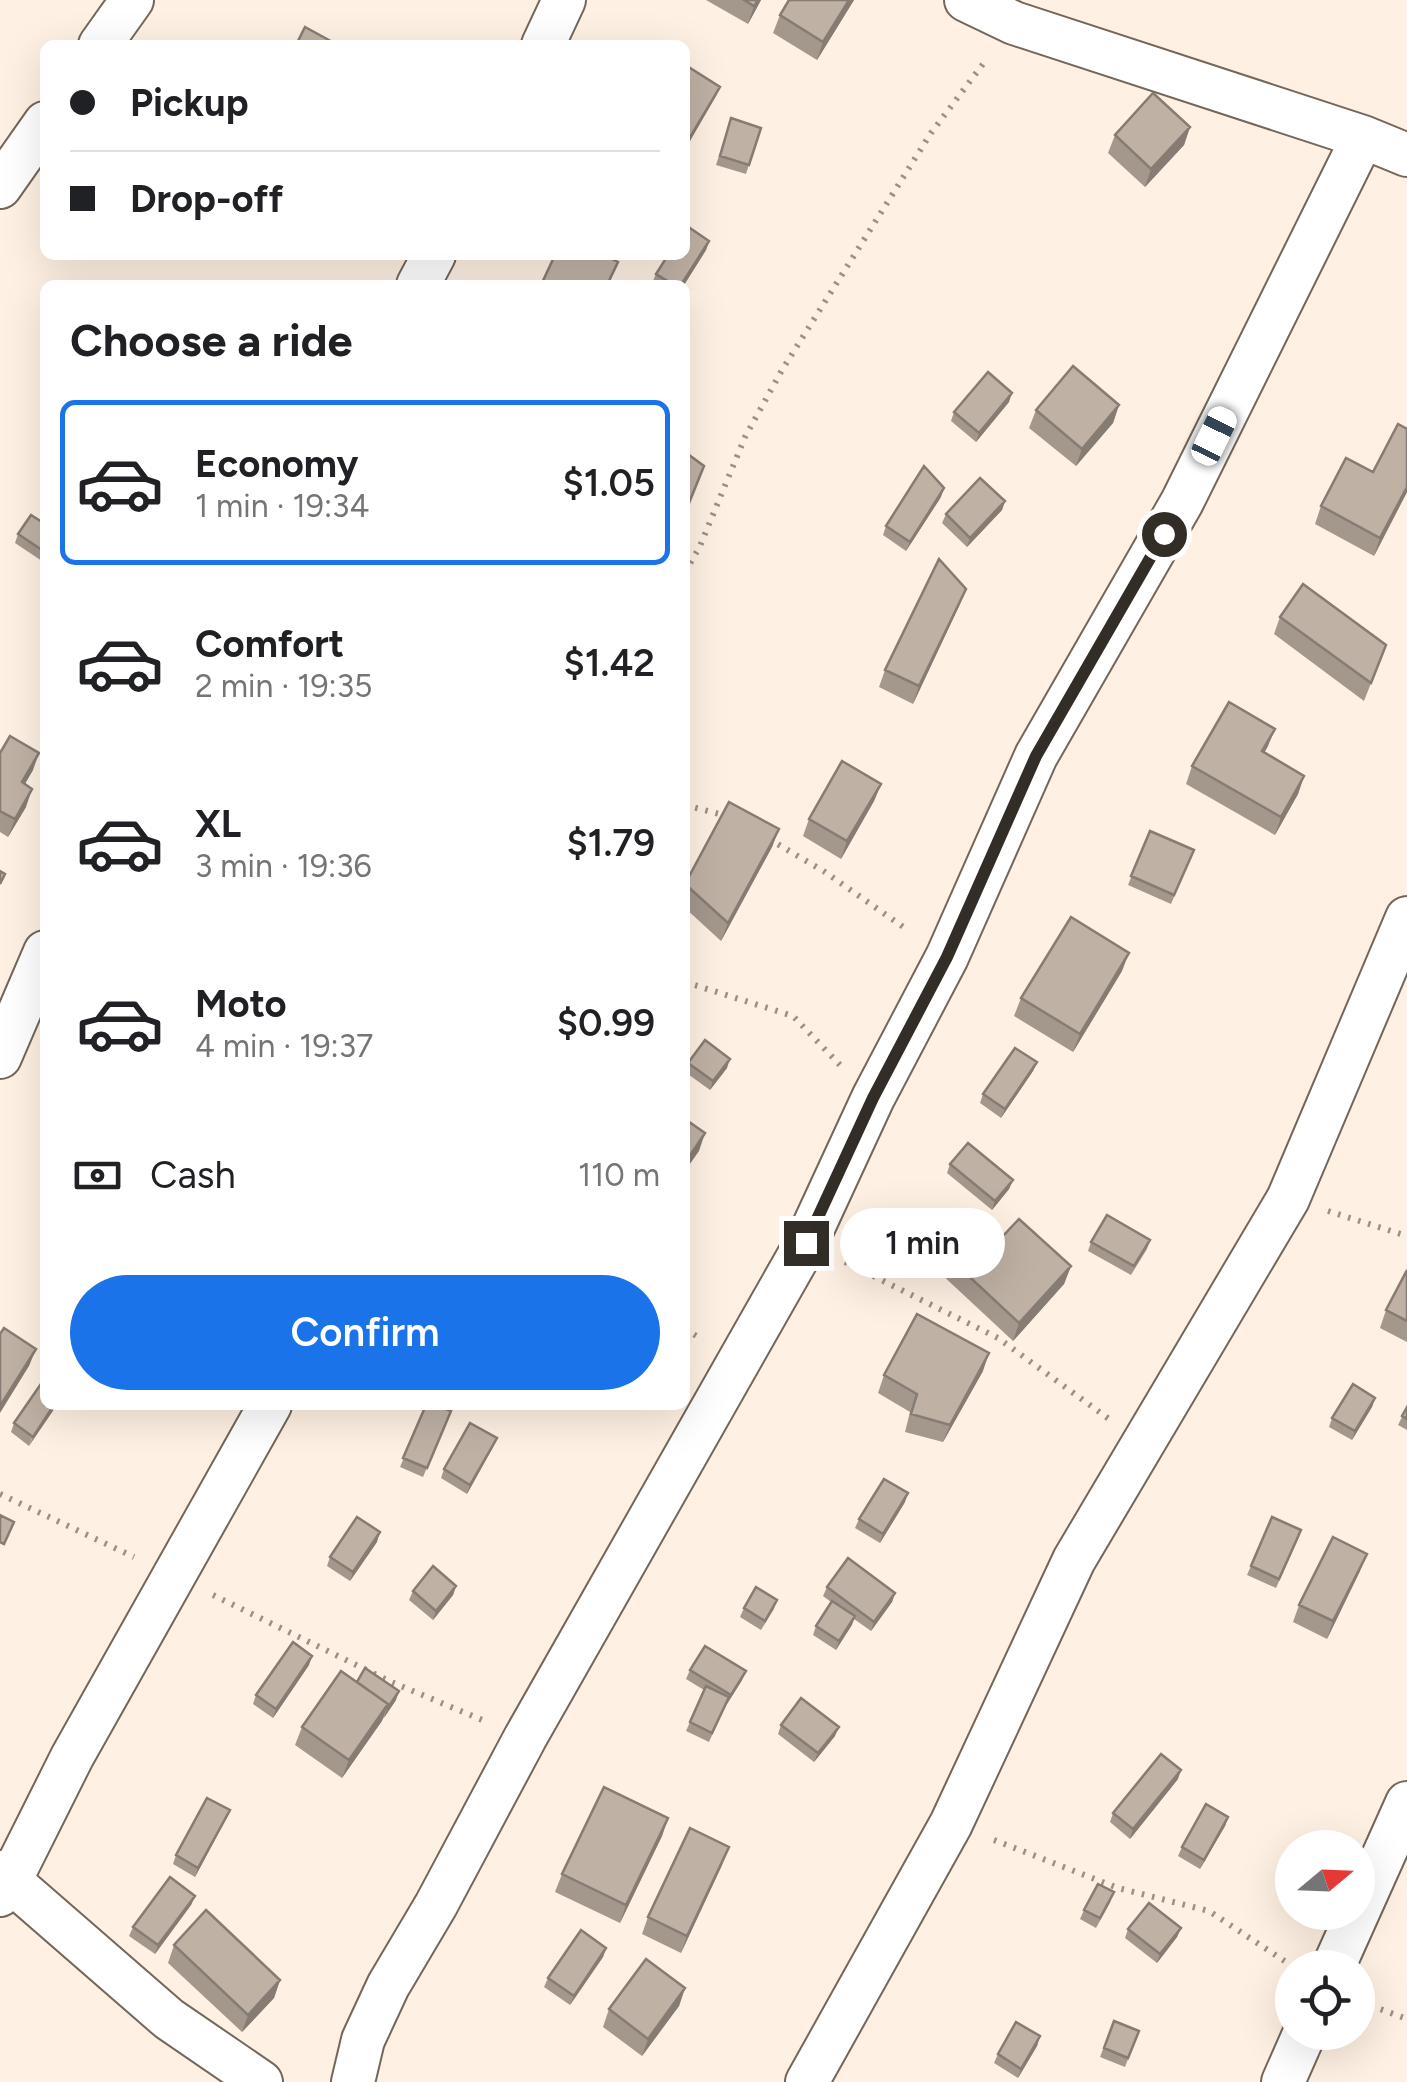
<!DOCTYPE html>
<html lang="en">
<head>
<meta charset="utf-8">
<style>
	body { margin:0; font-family:Figtree,sans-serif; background:#f2f2f2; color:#202124; height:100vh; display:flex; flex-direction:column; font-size:38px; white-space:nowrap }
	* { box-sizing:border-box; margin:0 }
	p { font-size:32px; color:#757577 }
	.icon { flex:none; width:55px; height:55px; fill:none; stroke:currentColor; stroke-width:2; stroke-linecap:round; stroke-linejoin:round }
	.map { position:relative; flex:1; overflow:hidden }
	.panel { position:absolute; left:40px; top:280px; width:650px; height:1130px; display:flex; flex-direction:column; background:#fff; border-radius:15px; box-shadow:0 10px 40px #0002 }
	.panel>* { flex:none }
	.hud { position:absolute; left:40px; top:40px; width:650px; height:220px; border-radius:15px; box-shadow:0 10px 40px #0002; display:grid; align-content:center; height:220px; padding:0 30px; background:#fff }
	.needle { width:65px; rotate:71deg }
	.controls { position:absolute; left:1275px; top:1830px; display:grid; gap:20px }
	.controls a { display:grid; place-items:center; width:100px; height:100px; border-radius:50%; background:#fff; box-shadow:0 10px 40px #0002; font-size:50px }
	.end { position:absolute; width:45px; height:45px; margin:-22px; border:12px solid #332d28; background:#fff; box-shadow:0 0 0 5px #fff }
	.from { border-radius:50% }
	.bubble { position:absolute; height:70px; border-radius:35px; background:#fff; box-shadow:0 10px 40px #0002; font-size:32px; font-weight:600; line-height:70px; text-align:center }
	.car { position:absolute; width:30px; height:60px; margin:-30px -15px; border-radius:12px; box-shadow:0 0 8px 2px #0007; background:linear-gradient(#fff 24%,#345 0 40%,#fff 0 76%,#345 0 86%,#fff 0) }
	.hud b { display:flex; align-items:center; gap:35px; height:95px; font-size:38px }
	.hud b+b { border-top:2px solid #e0e0e0 }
	.hud i { width:25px; height:25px; background:#202124 }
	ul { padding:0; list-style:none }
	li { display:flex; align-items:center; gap:30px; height:165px; margin:0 20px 15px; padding:0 10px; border:5px solid transparent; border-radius:15px }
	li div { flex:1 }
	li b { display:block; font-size:38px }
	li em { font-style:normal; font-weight:600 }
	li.selected { border-color:#1a73e8 }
	li>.icon { width:90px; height:90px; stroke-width:1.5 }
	h2 { padding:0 30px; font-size:45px; line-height:120px }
	.pay { display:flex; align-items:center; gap:25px; height:110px; padding:0 30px; font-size:38px }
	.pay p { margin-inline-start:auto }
	.action { display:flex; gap:20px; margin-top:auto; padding:20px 30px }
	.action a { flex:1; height:115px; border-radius:60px; background:#1a73e8; color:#fff; font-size:40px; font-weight:600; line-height:115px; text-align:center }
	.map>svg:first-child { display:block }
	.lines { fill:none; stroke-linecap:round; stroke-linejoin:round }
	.street-casing { stroke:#73665a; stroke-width:46 }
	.path { stroke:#9b9188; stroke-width:6; stroke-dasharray:2.5 8; stroke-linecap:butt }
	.street { stroke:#fff; stroke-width:42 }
	.wall { fill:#a4988d }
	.shaded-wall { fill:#867c73 }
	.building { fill:#bfb1a4; stroke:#867c73; stroke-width:2.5 }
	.route { stroke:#332d28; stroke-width:12 }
</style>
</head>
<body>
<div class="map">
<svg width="1407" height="2082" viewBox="0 0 1407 2082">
	<rect width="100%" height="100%" fill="#fef0e2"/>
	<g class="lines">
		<defs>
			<path id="street" d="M966 0 1014 23 1363 137 1407 155
				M100 45 132 0
				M543 45 564 0
				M0 187 45 123
				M418 285 434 255
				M0 1057 45 952
				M0 1872 169 2019 261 2082
				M0 1895 10 1881 72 1757 270 1405
				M1333 1968 1407 1803
				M353 2082 363 2040 388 1986 436 1905 525 1738 806 1243 873 1098 947 957 1036 756 1182 502 1363 137
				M807 2082 951 1824 1074 1560 1288 1199 1407 918
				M1283 2082 1305 2032"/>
		</defs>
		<use href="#street" class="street-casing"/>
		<path class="path" d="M685 572 700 546 745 437 782 370 931 133 986 60
			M685 805 727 816
			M769 839 825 872 909 931
			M685 982 793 1016 840 1065
			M1328 1211 1407 1236
			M845 1262 998 1338 1109 1419
			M685 1329 703 1340
			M0 1494 134 1557
			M213 1595 389 1681 487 1722
			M994 1840 1118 1888 1209 1911 1289 1964
			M1361 2002 1407 2019"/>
		<use href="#street" class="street"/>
	</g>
	<path class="wall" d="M706 0H761L748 24Z
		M789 0H854L817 60 773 33 780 15Z
		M731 118 761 128 746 174 716 165Z
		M1190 127 1184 145 1145 187 1108 153 1115 135Z
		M709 241 706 250 684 285H656L652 283 656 274Z
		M1009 402 976 442 951 421 954 412Z
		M1119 405 1113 423 1076 466 1029 428 1036 410Z
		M1407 429V492L1374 556 1315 524 1321 506 1373 472Z
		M941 497 906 551 883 535 886 526Z
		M1005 501 1002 510 967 547 942 523 946 514Z
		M45 524V563L15 543 18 534Z
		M966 589 959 606 913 704 879 687 885 670Z
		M1280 617 1386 645 1364 701 1274 634Z
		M1268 746 1264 753 1304 776 1298 794 1275 835 1186 784 1192 766Z
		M0 753 33 770 25 784 26 807 8 837 0 832Z
		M881 784 874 801 841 859 803 836 809 819Z
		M779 829 772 847 721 941 685 908V885Z
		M1150 831 1194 850 1171 904 1128 885Z
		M1122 971 1073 1052 1014 1016 1021 998Z
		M1037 1062 1033 1071 1001 1118 980 1103 983 1094Z
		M688 1063 727 1068 710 1090 685 1072Z
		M950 1164 1013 1180 1009 1189 992 1210 947 1173Z
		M1001 1238 1071 1266 1064 1284 1013 1341 939 1272 945 1254Z
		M1150 1240 1147 1249 1131 1275 1088 1251 1091 1242Z
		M1407 1270V1342L1380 1328 1386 1310Z
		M983 1371 943 1442 905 1432 910 1412 878 1393 884 1375Z
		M1375 1398 1372 1407 1352 1440 1329 1427 1332 1418Z
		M45 1405 29 1446 11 1432 14 1423Z
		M426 1405 451 1411 423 1477 400 1467Z
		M1407 1407V1430L1398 1425Z
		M497 1438 493 1447 467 1494 441 1478 444 1469Z
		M905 1502 880 1543 855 1528 859 1519Z
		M1272 1517 1298 1539 1276 1588 1247 1575Z
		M377 1542 350 1581 327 1566 330 1557Z
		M1360 1571 1327 1639 1293 1622 1299 1605Z
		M456 1586 453 1595 433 1620 409 1600 413 1591Z
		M827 1587 895 1593 892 1602 871 1631 854 1619 836 1650 813 1635 816 1626 831 1602 823 1596Z
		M777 1600 774 1609 761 1630 740 1617 744 1608Z
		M309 1665 273 1718 253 1704 256 1695Z
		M690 1670 742 1680 727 1704H726L709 1742 686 1731 704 1690 686 1679Z
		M357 1682 396 1700 342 1778 295 1745 302 1727Z
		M781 1725 835 1736 814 1762 778 1734Z
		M1178 1779 1130 1839 1110 1822 1113 1813Z
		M230 1810 226 1819 195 1877 173 1864 176 1855Z
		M1228 1817 1225 1826 1200 1869 1178 1856 1182 1847Z
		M668 1818 662 1836 620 1923 555 1892 562 1874Z
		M722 1865 681 1953 642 1934 648 1917Z
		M195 1896 191 1905 155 1954 129 1936 133 1927Z
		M1111 1901 1096 1928 1080 1919 1084 1910Z
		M1181 1928 1177 1937 1157 1963 1125 1938 1128 1929Z
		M174 1945 280 1980 274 1998 242 2032 168 1963Z
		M606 1948 603 1957 570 2005 544 1987 548 1978Z
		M685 1988 679 2006 642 2056 603 2027 609 2009Z
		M1114 2021 1139 2031 1125 2067 1100 2057Z
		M1040 2036 1037 2046 1018 2078 994 2063 998 2054Z"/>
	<path class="shaded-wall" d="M758 0H761L748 24 754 6Z
		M849 0H854L817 60 823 42Z
		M720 87 716 96 686 148 689 139Z
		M1190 127 1184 145 1145 187 1151 169Z
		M709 241 706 250 684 285H681Z
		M1012 393 1009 402 976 442 979 433Z
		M1119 405 1113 423 1076 466 1082 449Z
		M1407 487V492L1374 556 1380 538Z
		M944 488 941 497 906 551 910 542Z
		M1005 501 1002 510 967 547 970 538Z
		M966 589 959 606 913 704 919 686Z
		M1275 729 1268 746 1255 769 1262 751Z
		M39 753 33 770 15 800 22 782Z
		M1304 776 1298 794 1275 835 1281 817Z
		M881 784 874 801 841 859 847 841Z
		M32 789 26 807 8 837 15 819Z
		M779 829 772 847 721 941 728 923Z
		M1129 953 1122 971 1073 1052 1080 1034Z
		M730 1059 727 1068 710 1090 713 1081Z
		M1037 1062 1033 1071 1001 1118 1005 1109Z
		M705 1133 699 1151 685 1171V1163Z
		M1013 1180 1009 1189 992 1210 995 1201Z
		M1071 1266 1064 1284 1013 1341 1019 1323Z
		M36 1349 29 1366 0 1413V1406Z
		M989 1353 983 1371 943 1442 950 1425Z
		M1375 1398 1372 1407 1352 1440 1355 1431Z
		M54 1405H57L29 1446 33 1437Z
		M497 1438 493 1447 467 1494 470 1485Z
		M908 1493 905 1502 880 1543 883 1534Z
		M380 1532 377 1542 350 1581 353 1572Z
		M1367 1554 1360 1571 1327 1639 1333 1621Z
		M456 1586 453 1595 433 1620 436 1611Z
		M895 1593 892 1602 871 1631 874 1622Z
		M855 1616 852 1625 836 1650 839 1641Z
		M312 1656 309 1665 273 1718 276 1709Z
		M746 1671 742 1680 727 1704 731 1695Z
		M399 1691 396 1700 384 1718 387 1709Z
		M388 1704 382 1721 342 1778 349 1760Z
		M839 1727 835 1736 814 1762 818 1753Z
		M1181 1770 1178 1779 1130 1839 1133 1829Z
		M230 1810 226 1819 195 1877 198 1868Z
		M1228 1817 1225 1826 1200 1869 1204 1860Z
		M668 1818 662 1836 620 1923 626 1905Z
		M729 1847 722 1865 681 1953 687 1936Z
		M195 1896 191 1905 155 1954 158 1945Z
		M1181 1928 1177 1937 1157 1963 1160 1954Z
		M606 1948 603 1957 570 2005 574 1996Z
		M280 1980 274 1998 242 2032 248 2015Z
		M685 1988 679 2006 642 2056 648 2039Z
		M1040 2036 1037 2046 1018 2078 1021 2069Z"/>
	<path class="building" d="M744 0H758L754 6Z
		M789 0H849L823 42 780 15Z
		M305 27 338 45H296Z
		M687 66 720 87 689 139 685 136V70Z
		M1153 93 1190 127 1151 169 1115 135Z
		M731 118 761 128 749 165 720 156Z
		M687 226 709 241 681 285H674L656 274 668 255H685V228Z
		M555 255H604L618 262 607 285H541Z
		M1073 366 1119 405 1082 449 1036 410Z
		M988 372 1012 393 979 433 954 412Z
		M1398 424 1407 429V487L1380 538 1321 506 1346 458 1373 472Z
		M685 452 704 466 687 508 685 507Z
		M924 466 944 488 910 542 886 526Z
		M980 478 1005 501 970 538 946 514Z
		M31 515 45 524V552L18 534Z
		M939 559 966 589 919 686 885 670Z
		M1303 584 1386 645 1371 683 1280 617Z
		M1229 702 1275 729 1262 751 1304 776 1281 817 1192 766Z
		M10 736 39 753 22 782 32 789 15 819 0 811V753Z
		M842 761 881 784 847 841 809 819Z
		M729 802 779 829 728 923 685 884Z
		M1150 831 1194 850 1174 895 1131 876Z
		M0 871 5 874 0 884Z
		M1071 917 1129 953 1080 1034 1021 998Z
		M705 1040 730 1059 713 1081 688 1063Z
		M1015 1048 1037 1062 1005 1109 983 1094Z
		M685 1119 705 1133 685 1163Z
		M968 1143 1013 1180 995 1201 950 1164Z
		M1107 1215 1150 1240 1134 1266 1091 1242Z
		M979 1218 1001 1238 1019 1219 1071 1266 1019 1323 945 1254Z
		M1407 1270V1321L1386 1310Z
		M917 1314 989 1353 950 1425 911 1414 917 1394 884 1375Z
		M4 1328 36 1349 0 1406V1334Z
		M45 1378V1405H54L33 1437 14 1423Z
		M1353 1384 1375 1398 1355 1431 1332 1418Z
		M426 1405H436L451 1411 427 1468 403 1458Z
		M1407 1407V1419L1402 1416Z
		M470 1423 497 1438 470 1485 444 1469Z
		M884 1479 908 1493 883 1534 859 1519Z
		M0 1515 14 1522 4 1544 0 1542Z
		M357 1517 380 1532 353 1572 330 1557Z
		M1272 1517 1301 1530 1279 1579 1251 1566Z
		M1333 1537 1367 1554 1333 1621 1299 1605Z
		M848 1558 895 1593 874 1622 827 1587Z
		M433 1566 456 1586 436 1611 413 1591Z
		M756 1587 777 1600 765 1621 744 1608Z
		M832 1601 855 1616 839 1641 816 1626Z
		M293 1642 312 1656 276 1709 256 1695Z
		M705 1646 746 1671 731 1695 690 1670Z
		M365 1668 399 1691 387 1709 388 1704 357 1682Z
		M341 1671 388 1704 349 1760 302 1727Z
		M706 1686 729 1697 712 1733 690 1722Z
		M801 1698 839 1727 818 1753 781 1725Z
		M1161 1754 1181 1770 1133 1829 1113 1813Z
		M604 1787 668 1818 626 1905 562 1874Z
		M207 1798 230 1810 198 1868 176 1855Z
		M1206 1804 1228 1817 1204 1860 1182 1847Z
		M690 1828 729 1847 687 1936 648 1917Z
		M170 1877 195 1896 158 1945 133 1927Z
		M1098 1884 1114 1892 1100 1918 1084 1910Z
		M1149 1903 1181 1928 1160 1954 1128 1929Z
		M206 1910 280 1980 248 2015 174 1945Z
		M581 1930 606 1948 574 1996 548 1978Z
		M646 1959 685 1988 648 2039 609 2009Z
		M1114 2021 1139 2031 1128 2058 1104 2048Z
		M1016 2022 1040 2036 1021 2069 998 2054Z"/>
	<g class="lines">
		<path class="route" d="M806 1243 873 1098 947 957 1036 756 1164 534"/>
	</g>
</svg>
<div class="controls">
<a><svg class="needle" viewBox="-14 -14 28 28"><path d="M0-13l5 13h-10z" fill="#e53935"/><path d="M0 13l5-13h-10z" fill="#757577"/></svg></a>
<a><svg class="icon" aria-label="locate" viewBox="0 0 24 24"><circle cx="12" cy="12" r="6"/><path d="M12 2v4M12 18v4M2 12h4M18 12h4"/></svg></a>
</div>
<i class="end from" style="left:1164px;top:534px"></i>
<i class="end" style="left:806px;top:1243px"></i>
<div class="bubble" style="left:840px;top:1208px;width:165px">1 min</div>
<i class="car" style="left:1214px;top:436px;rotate:26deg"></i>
<div class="hud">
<b><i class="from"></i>Pickup</b>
<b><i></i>Drop-off</b>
</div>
<section class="panel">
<h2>Choose a ride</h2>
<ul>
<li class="selected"><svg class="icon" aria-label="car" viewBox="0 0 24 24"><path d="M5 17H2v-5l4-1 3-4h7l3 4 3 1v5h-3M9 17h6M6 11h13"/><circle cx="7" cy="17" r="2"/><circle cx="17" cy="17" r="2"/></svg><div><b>Economy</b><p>1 min · 19:34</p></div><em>$1.05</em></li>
<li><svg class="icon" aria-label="car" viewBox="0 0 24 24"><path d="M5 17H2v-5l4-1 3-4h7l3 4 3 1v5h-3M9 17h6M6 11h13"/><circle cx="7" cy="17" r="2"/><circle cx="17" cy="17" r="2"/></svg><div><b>Comfort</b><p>2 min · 19:35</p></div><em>$1.42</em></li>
<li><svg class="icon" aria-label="car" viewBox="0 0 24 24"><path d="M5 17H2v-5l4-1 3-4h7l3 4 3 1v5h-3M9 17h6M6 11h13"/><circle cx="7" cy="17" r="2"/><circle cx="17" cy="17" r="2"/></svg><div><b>XL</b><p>3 min · 19:36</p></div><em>$1.79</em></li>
<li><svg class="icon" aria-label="car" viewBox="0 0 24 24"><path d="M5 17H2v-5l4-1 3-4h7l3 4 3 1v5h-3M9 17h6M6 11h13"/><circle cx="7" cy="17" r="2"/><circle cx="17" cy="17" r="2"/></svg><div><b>Moto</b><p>4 min · 19:37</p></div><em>$0.99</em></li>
</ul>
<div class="pay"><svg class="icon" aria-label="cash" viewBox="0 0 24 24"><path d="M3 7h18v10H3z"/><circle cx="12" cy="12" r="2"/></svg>Cash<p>110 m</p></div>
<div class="action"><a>Confirm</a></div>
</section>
</div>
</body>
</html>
